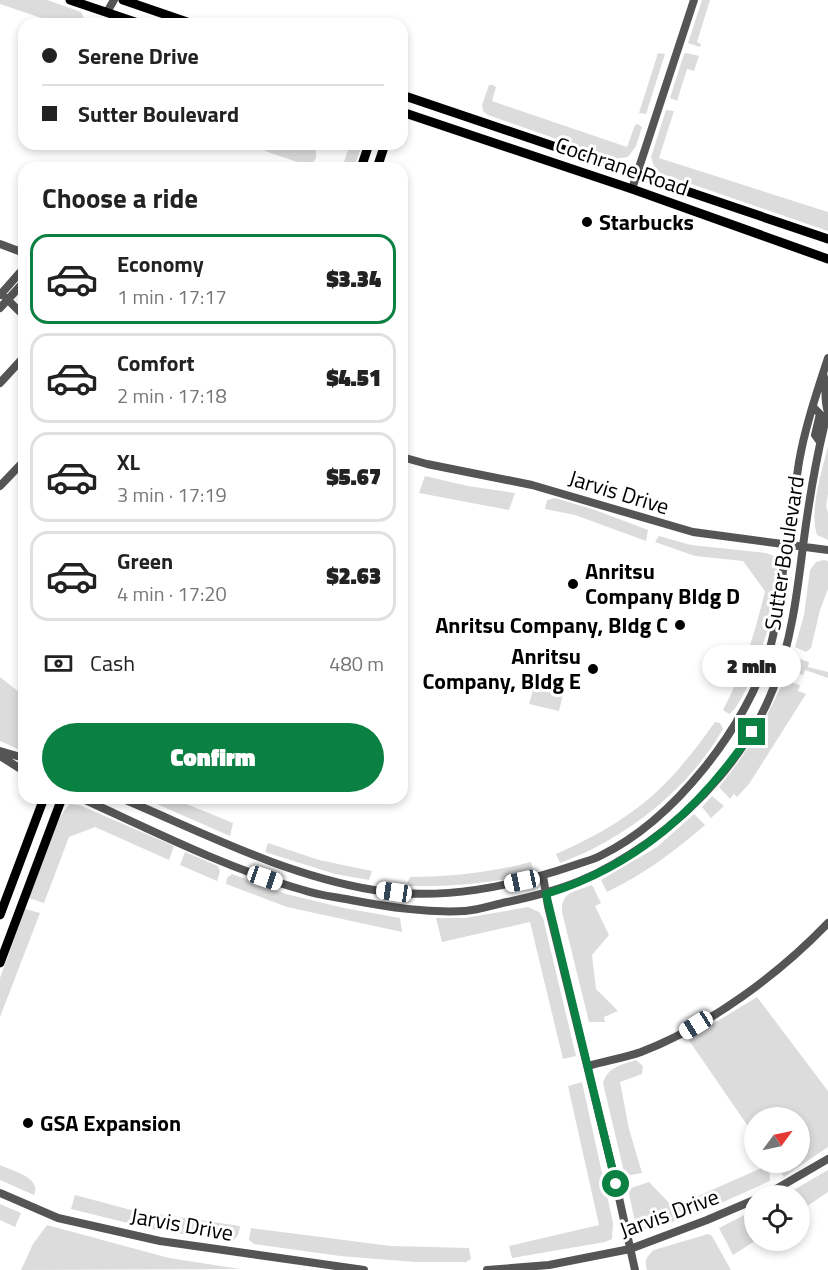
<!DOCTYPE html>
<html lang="en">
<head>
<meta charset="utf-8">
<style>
	body { margin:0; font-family:"Titillium Web",sans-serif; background:#f2f2f2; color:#222; height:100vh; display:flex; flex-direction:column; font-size:22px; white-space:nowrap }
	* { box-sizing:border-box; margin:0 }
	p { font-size:20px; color:#767676 }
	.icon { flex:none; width:33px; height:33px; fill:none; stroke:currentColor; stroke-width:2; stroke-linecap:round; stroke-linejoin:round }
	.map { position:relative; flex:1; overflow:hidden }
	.panel { position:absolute; left:18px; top:162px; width:390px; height:642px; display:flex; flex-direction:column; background:#fff; border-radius:18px; box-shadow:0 3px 9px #0003 }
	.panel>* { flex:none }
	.guide { position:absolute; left:18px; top:18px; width:390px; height:132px; border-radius:18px; box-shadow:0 3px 9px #0003; display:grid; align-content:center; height:132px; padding:0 24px; background:#fff }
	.needle { width:39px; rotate:57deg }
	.buttons { position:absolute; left:744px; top:1107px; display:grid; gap:12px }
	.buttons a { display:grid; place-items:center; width:66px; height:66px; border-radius:50%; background:#fff; box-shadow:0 3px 9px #0003; font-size:30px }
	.end { position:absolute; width:27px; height:27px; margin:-14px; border:8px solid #0b8043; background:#fff; box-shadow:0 0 0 3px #fff }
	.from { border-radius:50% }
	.bubble { position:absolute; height:42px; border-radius:21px; background:#fff; box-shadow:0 3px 9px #0003; font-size:20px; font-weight:800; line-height:42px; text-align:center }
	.car { position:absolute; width:18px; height:36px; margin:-18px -9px; border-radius:8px; box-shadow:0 0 4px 2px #0007; background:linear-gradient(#fff 24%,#345 0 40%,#fff 0 76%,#345 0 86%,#fff 0) }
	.guide b { display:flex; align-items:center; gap:21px; height:57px; font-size:22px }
	.guide b+b { border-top:2px solid #e0e0e0 }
	.guide i { width:15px; height:15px; background:#222 }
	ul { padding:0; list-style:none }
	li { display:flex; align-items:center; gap:18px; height:90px; margin:0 12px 9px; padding:0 12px; border:3px solid #e0e0e0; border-radius:18px }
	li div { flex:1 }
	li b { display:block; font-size:22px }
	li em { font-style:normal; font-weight:800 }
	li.active { border-color:#0b8043 }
	li>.icon { width:54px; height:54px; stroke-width:1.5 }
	h2 { padding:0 24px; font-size:27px; line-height:72px }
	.pay { display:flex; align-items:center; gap:15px; height:66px; padding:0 24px; font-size:22px }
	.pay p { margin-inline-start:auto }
	.action { display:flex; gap:12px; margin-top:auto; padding:12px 24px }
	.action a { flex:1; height:69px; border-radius:36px; background:#0b8043; color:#fff; font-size:24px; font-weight:800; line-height:69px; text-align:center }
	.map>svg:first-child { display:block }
	.green { fill:#dcdcdc }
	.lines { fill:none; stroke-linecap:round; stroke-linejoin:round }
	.minor { stroke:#555; stroke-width:8 }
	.major { stroke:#000; stroke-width:9 }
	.route { stroke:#0b8043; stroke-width:8 }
	.poi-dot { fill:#000; stroke:#fff; stroke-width:2 }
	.labels { text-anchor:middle; stroke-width:6; stroke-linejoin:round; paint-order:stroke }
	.street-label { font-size:22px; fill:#000; stroke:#fff }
	.poi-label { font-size:22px; font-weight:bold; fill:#000; stroke:#fff; text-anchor:start }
</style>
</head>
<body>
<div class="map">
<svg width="828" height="1270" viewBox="0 0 828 1270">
	<rect width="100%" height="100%" fill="#fff"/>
	<path class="green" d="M0 0H47L81 12 85 21 84 24H59L0 4Z
		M702 0H710L697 42 701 44 700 47 688 43Z
		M658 53 665 54 646 114 639 113Z
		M687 53 699 56 694 71 687 69 677 101 670 98 684 54Z
		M489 85H493L496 87 492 101 627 147 635 125 638 124 642 127 636 146 628 157 614 159 488 115 483 111 482 105Z
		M666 110 674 111 659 158 828 212V231L662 174 655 169 651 157Z
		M264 144H305L316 151V158L311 166 306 165 265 151Z
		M350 144H362L354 168H342Z
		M828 446V494L826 506 828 513V540L817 535C809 510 822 471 828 446Z
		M425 476 468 486 515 493 509 510 419 493Z
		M555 498 595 510 648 530 646 541 575 515 545 509 547 500Z
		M659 536 691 545 766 553 774 556 777 564C776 584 775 606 769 625 764 643 744 706 729 714L723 710C743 672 755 633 765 591L743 561 695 556 655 542Z
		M824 560 828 561V589L820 610 811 648 806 652 795 647 804 615 810 570 816 562Z
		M793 657 809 662 808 667 828 672V678L805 670 803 675 789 671Z
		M0 677 24 696V752L0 741Z
		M784 680 800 685 798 691 806 694 749 784 737 797 734 794 730 799 719 787C749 750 764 723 784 680Z
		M534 687 563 694 559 711 529 704Z
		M715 722 720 723 723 729C695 778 648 820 598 846 586 853 572 858 560 863L556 854C583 842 609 829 633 811 665 789 693 753 715 722Z
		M712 796 724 806 711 818 702 807Z
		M143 798H172L233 823 230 836Z
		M70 804 79 805 174 846 169 860 95 827 69 837 44 903 29 898C38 875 53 819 70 804Z
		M694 814 705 825C674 852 644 874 607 892L601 880 657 847Z
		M268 843 319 860 372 871 369 880 335 874 265 852Z
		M185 852 218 866 220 871 217 881 180 865Z
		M531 862 533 871 529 875C489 883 451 887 410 886L407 883 410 877C452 877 491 872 531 862Z
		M232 874 286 894 344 908 400 918 402 932 287 907 226 884 227 878Z
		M592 885 601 903 595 906 609 935 592 955 596 989 618 1011 604 1017 605 1022H589L562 912C561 891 575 892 592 885Z
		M528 907 539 912 543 918 576 1056 563 1059 530 922 442 942 436 918H465Z
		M25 909 40 913 0 1017V978Z
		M757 997 828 1091V1147L784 1177 774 1163 800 1162V1118H754V1135L688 1039Z
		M636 1060 643 1066 642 1074 620 1082 629 1129 642 1173 625 1176 603 1083C608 1067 621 1065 636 1060Z
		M582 1082 613 1223 612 1239 605 1242 512 1258 509 1246 599 1225 568 1086Z
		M0 1165C12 1171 42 1177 34 1195L0 1180Z
		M764 1167 770 1174V1181L703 1211 652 1229H643L635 1222 628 1189 649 1182 673 1207Z
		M828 1170V1192L800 1211V1196L785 1195Z
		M75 1195 131 1210 240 1226C239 1234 238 1238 231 1241L156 1230 71 1209Z
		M0 1204 21 1213 15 1227 0 1220Z
		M754 1210 755 1241 733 1255 719 1228Z
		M47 1225 169 1258 240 1269 21 1270 33 1244Z
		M251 1228 391 1246 469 1248 471 1259 466 1262H415L340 1256 254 1244 249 1240Z
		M708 1234 712 1236 731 1270H647C644 1260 647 1256 654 1250Z"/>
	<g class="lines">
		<path class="minor" d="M107 12 114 0
			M632 189 694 0
			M0 244 24 253
			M0 295 24 268
			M6 298 24 316
			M0 308 24 282
			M823 374C828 387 823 398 828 412
			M0 383 24 357
			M813 407 820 414 815 435 820 442
			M402 457 427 464 532 485 693 532 828 550
			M0 486 24 461
			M0 751 24 758
			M0 756 24 771
			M81 798C153 831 226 868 303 890 318 895 335 897 351 900 388 907 426 913 465 911 479 910 493 905 507 902 565 890 598 877 647 843 700 806 749 751 773 689 791 643 797 595 803 546 809 500 816 456 828 411
			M121 798C204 833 284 875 374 890 442 901 510 887 575 865 583 862 592 860 600 856 674 820 747 727 770 648 780 613 781 577 787 542 792 515 795 488 799 462 805 427 817 392 828 358
			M543 876 548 906 616 1184 635 1270
			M588 1066C605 1061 624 1058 641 1052 709 1026 778 975 828 923
			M0 1193 58 1218 160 1241 364 1270
			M764 1196 828 1159
			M487 1270 549 1265 630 1249 707 1220 754 1200"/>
		<path class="major" d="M70 0 141 24
			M123 0 193 24
			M402 95 828 239
			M402 112 632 189 828 259
			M361 168 369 144
			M377 168 385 144
			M0 915 44 798
			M0 963 62 798"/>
	</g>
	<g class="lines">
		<path class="route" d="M616 1184 546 894C636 866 700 809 752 732"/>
	</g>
	<g class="poi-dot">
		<circle cx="587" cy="222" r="6"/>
		<circle cx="573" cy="584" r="6"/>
		<circle cx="680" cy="625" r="6"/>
		<circle cx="593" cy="669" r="6"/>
		<circle cx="28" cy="1123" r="6"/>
	</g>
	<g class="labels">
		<g class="street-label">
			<text transform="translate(622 166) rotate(19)" y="8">Cochrane Road</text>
			<text transform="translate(619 492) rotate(17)" y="8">Jarvis Drive</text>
			<text transform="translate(784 553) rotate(-81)" y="8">Sutter Boulevard</text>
			<text transform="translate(669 1213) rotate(-20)" y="8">Jarvis Drive</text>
			<text transform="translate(182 1224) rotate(10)" y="8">Jarvis Drive</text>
		</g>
		<g class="poi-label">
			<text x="599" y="230">Starbucks</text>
			<text x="585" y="579">Anritsu<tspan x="585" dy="25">Company Bldg D</tspan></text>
			<text x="668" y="633" text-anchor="end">Anritsu Company, Bldg C</text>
			<text x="581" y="664" text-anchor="end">Anritsu<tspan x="581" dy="25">Company, Bldg E</tspan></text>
			<text x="40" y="1131">GSA Expansion</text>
		</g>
	</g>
</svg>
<div class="buttons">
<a><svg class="needle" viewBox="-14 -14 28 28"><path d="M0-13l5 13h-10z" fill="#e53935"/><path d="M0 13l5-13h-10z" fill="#767676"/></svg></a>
<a><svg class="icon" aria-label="locate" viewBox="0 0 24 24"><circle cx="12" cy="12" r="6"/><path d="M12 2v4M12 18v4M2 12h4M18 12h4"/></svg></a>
</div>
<i class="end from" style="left:616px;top:1184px"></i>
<i class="end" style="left:752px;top:732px"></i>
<div class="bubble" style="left:702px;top:645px;width:99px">2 min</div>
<i class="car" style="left:265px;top:878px;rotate:109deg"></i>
<i class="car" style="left:522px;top:881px;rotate:258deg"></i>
<i class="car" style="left:394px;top:892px;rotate:278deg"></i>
<i class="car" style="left:696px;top:1025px;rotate:238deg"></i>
<div class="guide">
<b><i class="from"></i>Serene Drive</b>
<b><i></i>Sutter Boulevard</b>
</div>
<section class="panel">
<h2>Choose a ride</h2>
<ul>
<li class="active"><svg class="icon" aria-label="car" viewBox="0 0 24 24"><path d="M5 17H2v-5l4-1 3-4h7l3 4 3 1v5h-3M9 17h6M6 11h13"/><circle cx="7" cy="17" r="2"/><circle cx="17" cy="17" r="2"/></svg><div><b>Economy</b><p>1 min · 17:17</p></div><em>$3.34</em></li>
<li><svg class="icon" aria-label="car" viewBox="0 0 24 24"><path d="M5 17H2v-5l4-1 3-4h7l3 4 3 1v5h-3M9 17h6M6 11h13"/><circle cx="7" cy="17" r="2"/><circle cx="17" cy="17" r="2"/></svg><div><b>Comfort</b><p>2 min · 17:18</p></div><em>$4.51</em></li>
<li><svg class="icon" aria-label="car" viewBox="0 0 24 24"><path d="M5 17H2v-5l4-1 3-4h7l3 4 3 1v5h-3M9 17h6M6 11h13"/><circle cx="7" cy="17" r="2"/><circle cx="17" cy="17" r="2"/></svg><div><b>XL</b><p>3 min · 17:19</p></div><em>$5.67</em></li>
<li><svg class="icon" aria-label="car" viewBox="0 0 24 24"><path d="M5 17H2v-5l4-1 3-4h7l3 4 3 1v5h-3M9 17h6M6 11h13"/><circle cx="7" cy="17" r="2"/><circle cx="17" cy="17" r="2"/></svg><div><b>Green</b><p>4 min · 17:20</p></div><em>$2.63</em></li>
</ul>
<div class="pay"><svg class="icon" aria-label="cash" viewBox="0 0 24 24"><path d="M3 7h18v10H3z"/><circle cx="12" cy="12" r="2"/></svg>Cash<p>480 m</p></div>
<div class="action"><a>Confirm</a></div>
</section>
</div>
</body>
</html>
